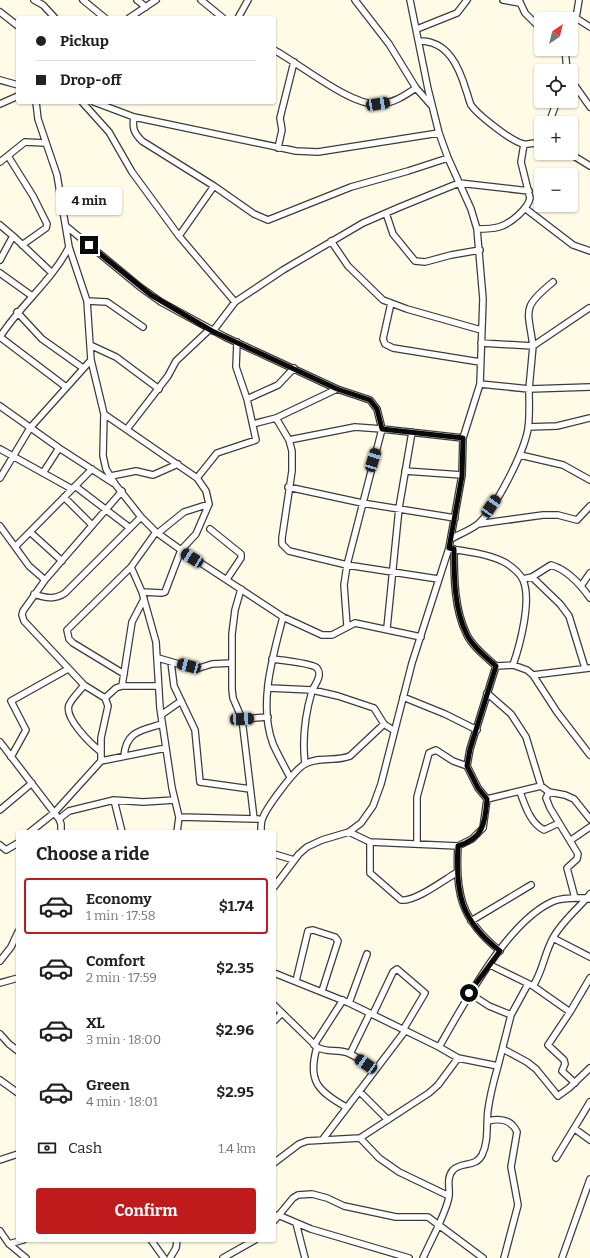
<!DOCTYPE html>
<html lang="en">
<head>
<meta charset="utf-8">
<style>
	body { margin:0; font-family:Bitter,serif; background:#f6f6f6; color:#222; height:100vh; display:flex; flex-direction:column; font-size:15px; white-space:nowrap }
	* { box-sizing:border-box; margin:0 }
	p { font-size:13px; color:#767676 }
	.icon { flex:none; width:22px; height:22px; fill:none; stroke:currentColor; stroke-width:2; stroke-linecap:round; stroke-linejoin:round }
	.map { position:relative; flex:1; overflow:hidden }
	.drawer { position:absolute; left:16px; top:830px; width:260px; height:412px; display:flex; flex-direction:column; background:#fff; border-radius:4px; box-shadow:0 1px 3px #0004 }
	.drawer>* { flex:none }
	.guide { position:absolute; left:16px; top:16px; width:260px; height:88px; border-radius:4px; box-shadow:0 1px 3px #0004; display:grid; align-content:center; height:88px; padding:0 20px; background:#fff }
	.needle { width:26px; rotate:35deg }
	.buttons { position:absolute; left:534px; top:12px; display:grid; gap:8px }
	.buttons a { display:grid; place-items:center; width:44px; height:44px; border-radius:4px; background:#fff; box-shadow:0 1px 3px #0004; font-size:20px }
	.end { position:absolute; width:18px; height:18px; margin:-9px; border:5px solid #090909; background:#fff; box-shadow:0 0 0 2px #fff }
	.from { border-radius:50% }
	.bubble { position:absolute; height:28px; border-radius:4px; background:#fff; box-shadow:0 1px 3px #0004; font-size:13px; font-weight:700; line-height:28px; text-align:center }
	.car { position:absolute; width:12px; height:24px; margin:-12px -6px; border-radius:5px; box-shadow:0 0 3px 1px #0007; background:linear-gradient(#222 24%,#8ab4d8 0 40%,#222 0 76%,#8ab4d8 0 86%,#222 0) }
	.guide b { display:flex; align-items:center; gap:14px; height:38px; font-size:15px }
	.guide b+b { border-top:1px solid #e0e0e0 }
	.guide i { width:10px; height:10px; background:#222 }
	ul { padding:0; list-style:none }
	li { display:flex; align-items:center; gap:12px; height:56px; margin:0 8px 6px; padding:0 12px; border:2px solid transparent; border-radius:4px }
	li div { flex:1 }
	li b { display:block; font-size:15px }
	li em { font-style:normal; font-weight:700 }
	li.selected { border-color:#bf1b1d }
	li>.icon { width:36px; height:36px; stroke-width:1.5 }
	h2 { padding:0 20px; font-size:18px; line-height:48px }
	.pay { display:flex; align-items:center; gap:10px; height:44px; padding:0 20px; font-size:15px }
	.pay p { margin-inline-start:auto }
	.cta { display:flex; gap:8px; margin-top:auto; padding:8px 20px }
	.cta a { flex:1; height:46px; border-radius:4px; background:#bf1b1d; color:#fff; font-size:16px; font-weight:700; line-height:46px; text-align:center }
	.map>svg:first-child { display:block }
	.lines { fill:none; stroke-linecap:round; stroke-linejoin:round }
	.minor-casing { stroke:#3c3c3c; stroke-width:8 }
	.minor { stroke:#fff; stroke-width:5.5 }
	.route { stroke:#090909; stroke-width:5 }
</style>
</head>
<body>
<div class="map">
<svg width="590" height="1258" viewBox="0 0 590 1258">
	<rect width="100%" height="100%" fill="#fffbe6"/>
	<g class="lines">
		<defs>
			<path id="minor" d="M34 0 43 5 55 18
				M83 0 105 18
				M137 0 146 7
				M201 0 223 18
				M355 0 389 44 416 88 432 106
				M503 0 520 3
				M519 0 525 13 541 29
				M0 12 18 26
				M129 18 156 0
				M238 18 248 0
				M576 18 590 27
				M417 29 457 13 467 0
				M571 30 576 18 579 0
				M420 41C448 41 459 67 466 90 468 95 469 101 471 105 478 115 511 141 523 144 528 145 535 142 541 143
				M565 49 567 71
				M274 50C300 64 352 107 379 104 394 103 404 96 416 88
				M0 80 18 85
				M571 80 590 107
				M36 102 38 119 57 175 69 247 87 301 91 360 104 414 103 456 106 469 115 484 141 517 156 532 181 550 283 617 322 635H332L355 623 421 637
				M82 102 109 132 132 172 179 236 235 302
				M94 102 134 117 296 151 318 152 439 133
				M0 104 18 96
				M134 117C132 128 134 133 142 141L214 186 254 214 268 220 351 187 408 171 448 158
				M549 123 557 101
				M278 148 282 130 280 118 294 62
				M569 153 590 166
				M8 156 33 196 47 224 46 228 22 245
				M0 162 25 142 45 143
				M526 209 573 245 590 251
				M386 213 393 234 415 261 425 262 451 255 480 250
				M0 225 13 236 52 273
				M66 226 140 287 161 302 225 337 337 389 370 400 377 409 382 429 463 438
				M477 229C484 229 492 229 499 227 510 224 528 209 530 198L521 162 524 144
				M179 236 214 186
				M331 241 348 266 383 300 407 309 481 330
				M0 260 13 236
				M0 273 32 296
				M87 301 107 302 143 327
				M391 303 383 339 385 344 393 348 480 362
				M17 312 42 339 83 368
				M213 331 235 302 283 270 363 223 400 207 459 183 529 191
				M0 337C20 305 52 281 69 247
				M0 337 66 387
				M481 343 533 346C528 309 521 308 553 282
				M90 345 116 357 159 389
				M480 384 529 389 533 346 589 308
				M247 399 278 385 294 368
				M0 406 59 448 113 483
				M104 414 197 478 206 491 209 504 196 534 181 550 165 592 162 593 142 592
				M276 418 289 440 292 451V471L282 538V544L289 551 347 565 438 579
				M253 424 276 418 337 389
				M528 427 557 426 590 418
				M127 429 168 376 176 361 210 329
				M289 440 355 427 382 429 347 565 344 585 347 626
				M0 449 72 489
				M520 455 563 465 590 480
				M405 471 462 475
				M43 473 59 448
				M111 476 136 471 153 475 178 464
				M0 478 30 428 91 360
				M197 478 217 453 256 440 247 399 236 367 237 342
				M75 486 130 528
				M288 487 362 503 455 518
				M64 497 92 525
				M478 524 543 515H558L577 520 590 506
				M0 526 29 566 45 580
				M210 529 241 554V558L227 579
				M30 532 62 561
				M156 532 131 567 142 592 156 642 160 708 172 788 179 817 177 832
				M158 533 184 512 209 504
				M451 539C459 534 471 530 478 524 496 508 524 452 528 429 530 416 529 402 529 389L590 387
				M16 546 92 469
				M452 549C469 552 490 554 506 563 512 567 520 573 523 580 532 600 520 645 513 665
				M454 549C454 577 454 609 467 635 473 647 486 657 496 666L513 665 527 670 533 675 557 712 590 755
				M532 577 560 604 569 616 585 668
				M523 579 532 577 551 565C568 570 580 584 590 598
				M581 586 590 573
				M241 589 235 610 232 634V689L233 698 242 719 254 819
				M34 594C45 598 55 600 65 593L141 517
				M283 617C273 656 258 704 273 744 278 755 284 766 290 777
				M387 628 399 508 412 432
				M158 658 196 669 212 664 232 663
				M272 659C280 660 312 663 317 668 323 675 315 684 312 691 305 715 302 739 305 764
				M171 662 174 686 195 730 200 782 250 789
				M496 666 470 749 467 766 478 788 487 799 541 786
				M124 674 73 643 69 639 67 630 131 567
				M533 675 590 668
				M84 685C80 691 72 698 69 705 64 718 91 744 100 751
				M122 686 132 622 144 599
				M269 688 312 690 338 696 374 708 384 724 393 730
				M487 693 511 714 526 737 541 786 549 792 565 795 574 799 590 819
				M403 697 445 714 477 730
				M105 698 116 688 122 686H157
				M161 715 181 701
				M242 719 268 717
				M0 742 59 819 61 824V832
				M124 756C126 731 142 730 162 724
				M11 757 26 730 11 701 68 669
				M101 761 166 748
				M520 792C525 805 530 823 544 830L559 823
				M549 792 546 798 550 808 578 854 577 859 567 868 575 898
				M114 800 122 832
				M0 810 32 783
				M179 817 258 819
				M59 819 69 811 114 800 143 802 175 800
				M30 832 54 813 101 761V738L108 706 105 698 84 685 24 621 22 615 23 611 45 580 122 491
				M261 832C261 828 261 823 262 820 265 809 295 769 305 764 319 756 336 762 350 756L384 724
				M349 832 370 842 458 846 472 839 483 828 487 799
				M571 840 590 827
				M370 842V873L401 900C415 902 444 880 456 873
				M417 844V797L429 753 436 750 453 761 467 766
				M0 845 6 850 18 843
				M458 846C455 893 461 920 500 951
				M274 854 294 860
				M274 887 299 854 307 847 322 840 349 832 361 823 373 806 381 784 412 663 449 548 462 475 463 438 480 384 483 299 477 229 471 209 448 158 439 133 428 89 410 0
				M471 921 531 885
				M553 938 590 957
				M0 961 11 947 18 932
				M490 965 533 986 570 1012 590 978
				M274 973 349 1003 439 1047C464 1004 508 920 554 901 564 897 576 898 587 898L590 894
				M296 981 308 931 313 930 335 937 338 941 322 991
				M0 983 18 978
				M533 986C543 971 544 954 553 938 561 923 575 911 587 898L589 899
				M469 993 489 1006 511 1015
				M349 1003 367 954
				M274 1005 317 1047C326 1053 338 1049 348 1053 358 1057 367 1065 375 1070
				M570 1012 548 1045 564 1060 565 1064 562 1071 575 1083
				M373 1014 393 972 397 969 425 993 403 1030
				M274 1021 281 1014
				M0 1034 9 1044 18 1051
				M314 1045 343 1000
				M317 1047C307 1081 318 1091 346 1107
				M439 1047 458 1058 498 1066 511 1015 528 984
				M503 1049 527 1062 536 1069 558 1096 569 1088 590 1068
				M350 1054 370 1013
				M0 1080 18 1093
				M359 1091 388 1120
				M488 1121C500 1118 511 1119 517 1132L511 1167 518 1205 504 1258
				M575 1129 590 1140
				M360 1138 379 1158 399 1172 449 1196
				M323 1139 405 1031
				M556 1158 590 1102
				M0 1160 18 1154
				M274 1163 299 1144 307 1141 360 1138 429 1093 438 1085 458 1058
				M278 1215 311 1229 409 1258
				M274 1221 293 1198 298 1195 312 1194 327 1198 344 1206 396 1217H428L483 1258
				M296 1223 305 1258
				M0 1231 9 1244 26 1258
				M151 1240 164 1258
				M9 1244 23 1240
				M170 1258 176 1248 177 1240
				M223 1258 255 1240
				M423 1258C430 1242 447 1212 449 1196 450 1187 446 1178 453 1170 462 1161 475 1168 482 1155 489 1141 486 1125 488 1110 490 1095 494 1080 498 1066
				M562 1258 590 1179"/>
		</defs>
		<use href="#minor" class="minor-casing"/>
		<use href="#minor" class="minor"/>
	</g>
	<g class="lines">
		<path class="route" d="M89 245 151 295 212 331 337 389 370 400 377 409 382 429 463 438 462 476 449 548 454 549C454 577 454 609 467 635 473 647 486 657 496 666L470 749 467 766 478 788 487 799C485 823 484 838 458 846 455 893 461 921 500 951L469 993"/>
	</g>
</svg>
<div class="buttons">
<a><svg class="needle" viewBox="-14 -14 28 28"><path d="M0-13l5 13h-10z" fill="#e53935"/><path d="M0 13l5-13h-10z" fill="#767676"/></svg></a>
<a><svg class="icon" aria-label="locate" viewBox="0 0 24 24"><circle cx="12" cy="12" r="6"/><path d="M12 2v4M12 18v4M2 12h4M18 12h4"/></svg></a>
<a>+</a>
<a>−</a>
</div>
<i class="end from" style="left:469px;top:993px"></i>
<i class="end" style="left:89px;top:245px"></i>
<div class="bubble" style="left:56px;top:187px;width:66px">4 min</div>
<i class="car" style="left:378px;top:104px;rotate:81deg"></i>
<i class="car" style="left:373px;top:460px;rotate:17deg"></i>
<i class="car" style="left:491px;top:506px;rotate:34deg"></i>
<i class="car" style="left:192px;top:558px;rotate:302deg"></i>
<i class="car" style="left:189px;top:666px;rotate:285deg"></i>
<i class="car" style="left:242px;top:719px;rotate:87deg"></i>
<i class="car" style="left:366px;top:1064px;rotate:304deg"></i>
<div class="guide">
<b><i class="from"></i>Pickup</b>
<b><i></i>Drop-off</b>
</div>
<section class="drawer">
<h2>Choose a ride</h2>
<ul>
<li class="selected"><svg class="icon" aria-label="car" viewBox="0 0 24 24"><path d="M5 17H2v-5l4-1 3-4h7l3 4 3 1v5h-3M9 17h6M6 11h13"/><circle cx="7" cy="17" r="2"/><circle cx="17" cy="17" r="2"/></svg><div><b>Economy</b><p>1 min · 17:58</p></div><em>$1.74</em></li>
<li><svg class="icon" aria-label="car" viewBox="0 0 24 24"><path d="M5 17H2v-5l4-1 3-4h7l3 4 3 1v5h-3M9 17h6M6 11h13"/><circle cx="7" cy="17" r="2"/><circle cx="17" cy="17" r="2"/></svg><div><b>Comfort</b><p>2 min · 17:59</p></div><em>$2.35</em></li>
<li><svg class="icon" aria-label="car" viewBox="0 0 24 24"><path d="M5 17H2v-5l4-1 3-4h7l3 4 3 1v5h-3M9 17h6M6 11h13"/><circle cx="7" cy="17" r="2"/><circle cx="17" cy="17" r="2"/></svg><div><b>XL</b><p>3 min · 18:00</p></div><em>$2.96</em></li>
<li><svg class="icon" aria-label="car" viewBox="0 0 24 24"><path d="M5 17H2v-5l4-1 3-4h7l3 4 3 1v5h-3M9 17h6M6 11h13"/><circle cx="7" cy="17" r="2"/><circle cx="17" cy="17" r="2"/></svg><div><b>Green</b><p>4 min · 18:01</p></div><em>$2.95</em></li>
</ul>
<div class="pay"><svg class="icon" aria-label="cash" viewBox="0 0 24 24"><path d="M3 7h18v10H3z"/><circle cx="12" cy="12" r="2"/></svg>Cash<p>1.4 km</p></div>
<div class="cta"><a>Confirm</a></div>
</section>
</div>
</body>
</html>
